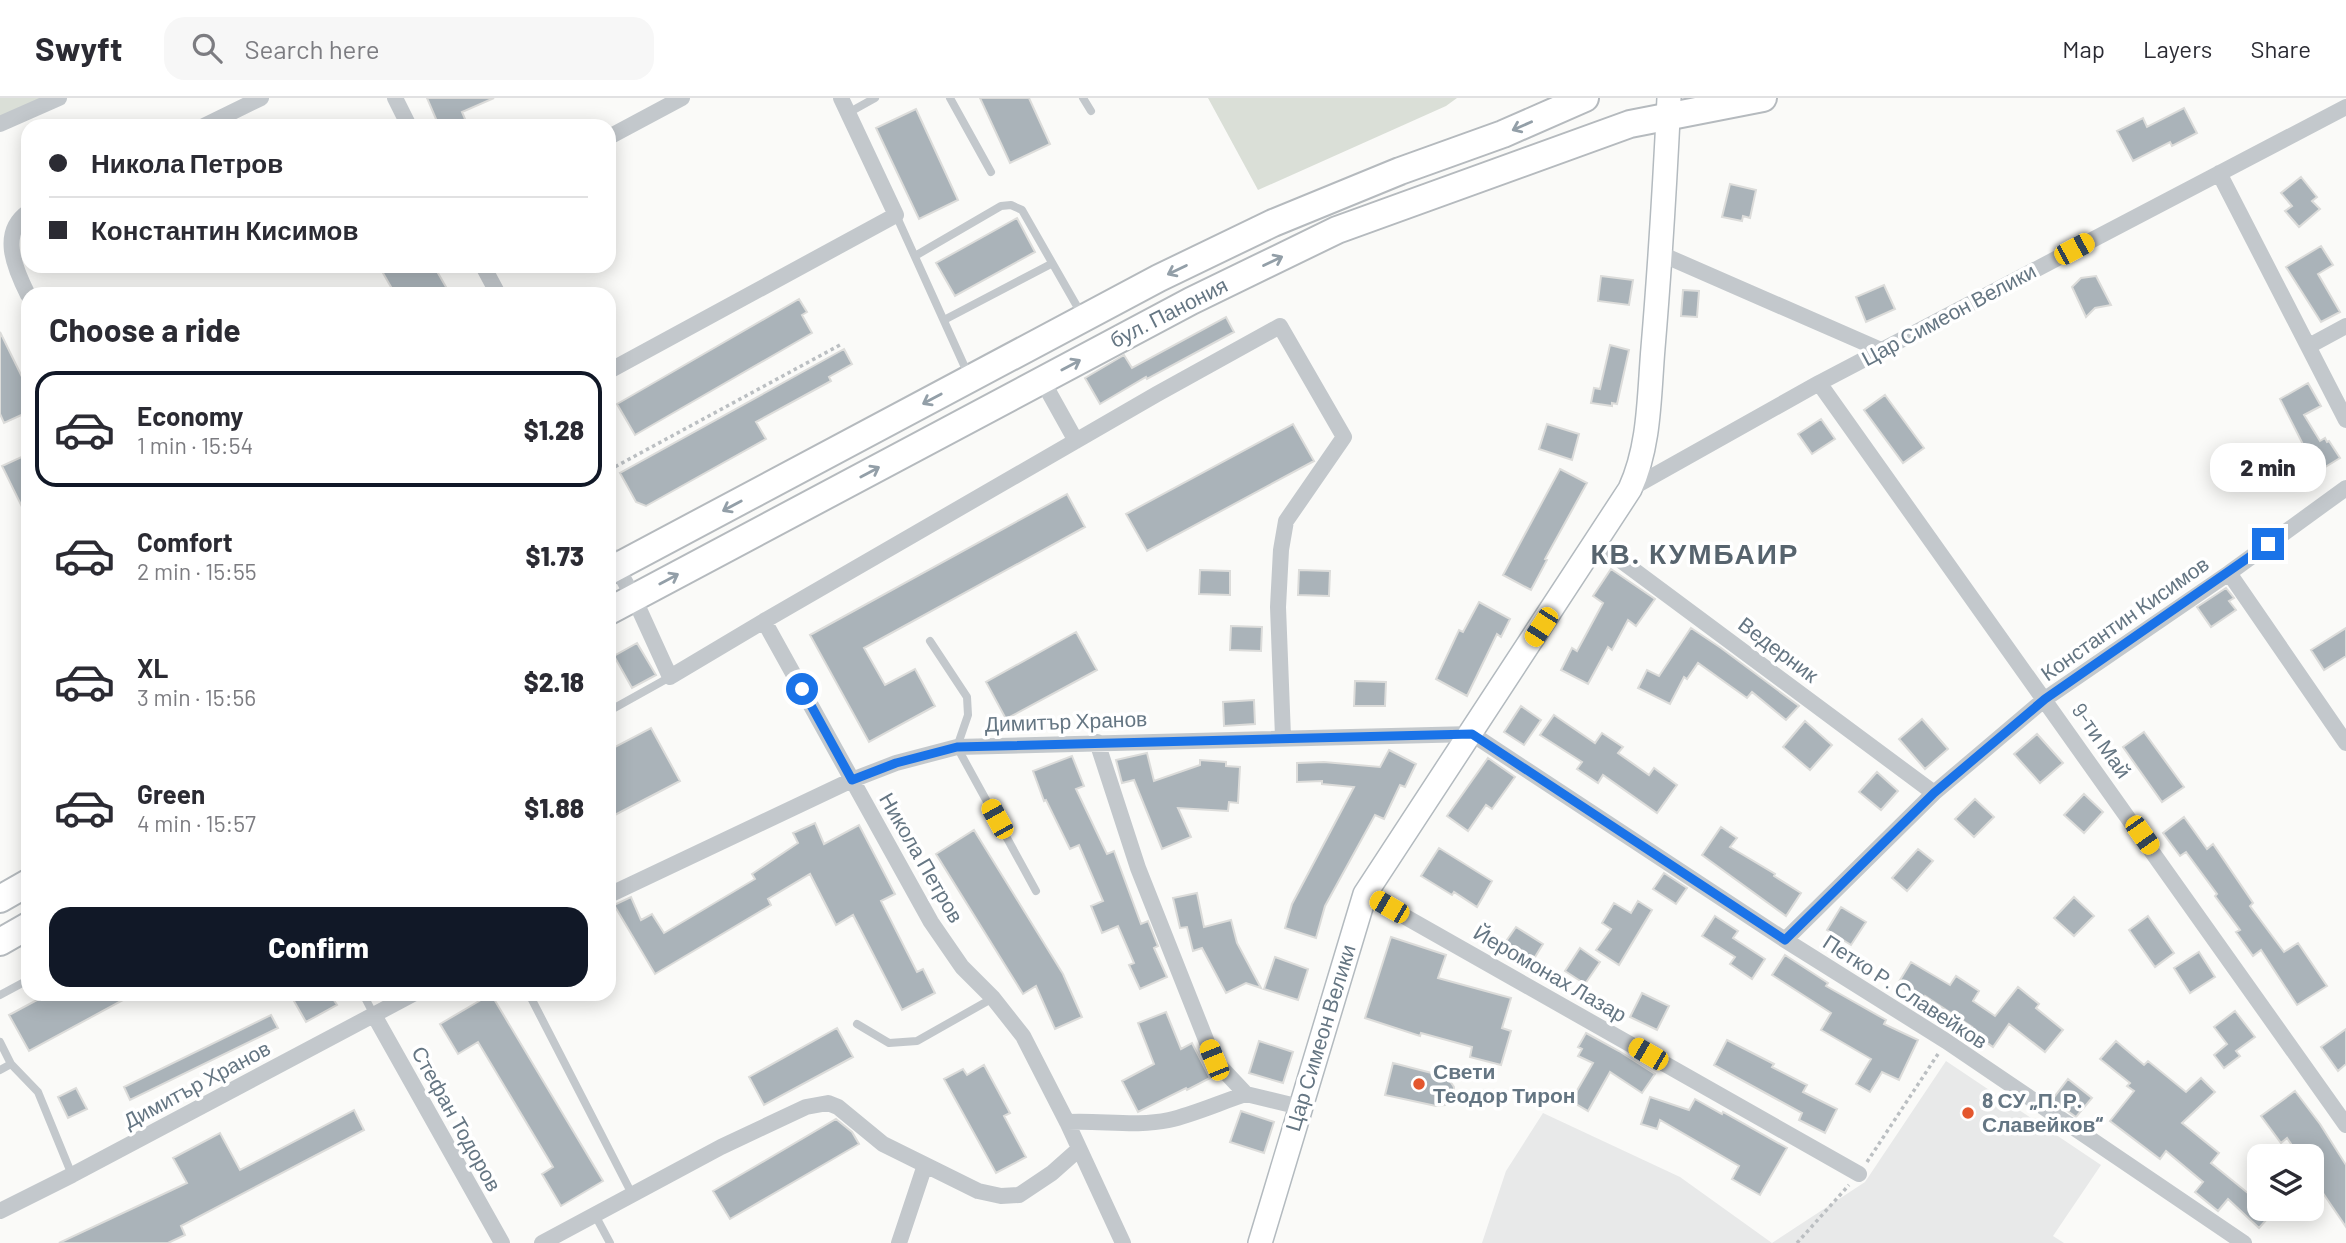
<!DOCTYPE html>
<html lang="en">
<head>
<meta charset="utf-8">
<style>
	body { margin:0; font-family:Barlow,sans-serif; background:#f7f7f7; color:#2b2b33; height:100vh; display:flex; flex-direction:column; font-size:26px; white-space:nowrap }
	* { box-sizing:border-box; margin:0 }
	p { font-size:23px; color:#7c7c81 }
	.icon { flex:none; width:38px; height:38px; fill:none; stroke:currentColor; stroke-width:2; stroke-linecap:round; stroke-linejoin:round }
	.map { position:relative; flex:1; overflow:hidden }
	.sheet { position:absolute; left:21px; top:189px; width:595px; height:714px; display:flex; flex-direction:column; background:#fff; border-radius:21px; box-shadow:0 4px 18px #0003 }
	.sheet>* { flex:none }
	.guide { position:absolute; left:21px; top:21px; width:595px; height:154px; border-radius:21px; box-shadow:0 4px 18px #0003; display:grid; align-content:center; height:154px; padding:0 28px; background:#fff }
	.fabs { position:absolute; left:2247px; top:1046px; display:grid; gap:14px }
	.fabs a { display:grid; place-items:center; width:77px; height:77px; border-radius:14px; background:#fff; box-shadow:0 4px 18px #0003; font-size:35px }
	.end { position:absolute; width:32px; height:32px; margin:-16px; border:9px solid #1a73e8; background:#fff; box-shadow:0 0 0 4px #fff }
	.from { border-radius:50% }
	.bubble { position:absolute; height:49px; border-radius:21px; background:#fff; box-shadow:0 4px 18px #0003; font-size:23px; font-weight:800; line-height:49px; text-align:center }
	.car { position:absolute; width:21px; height:42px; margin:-21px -10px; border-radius:9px; box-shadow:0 0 5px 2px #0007; background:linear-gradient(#f5c518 24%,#345 0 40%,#f5c518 0 76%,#345 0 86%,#f5c518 0) }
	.guide b { display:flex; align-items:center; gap:24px; height:66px; font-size:26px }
	.guide b+b { border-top:2px solid #e1e1e2 }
	.guide i { width:18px; height:18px; background:#2b2b33 }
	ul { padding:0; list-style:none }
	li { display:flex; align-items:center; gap:21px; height:116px; margin:0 14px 10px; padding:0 14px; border:4px solid transparent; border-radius:21px }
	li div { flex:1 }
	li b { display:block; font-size:26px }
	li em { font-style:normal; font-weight:800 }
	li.current { border-color:#111827 }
	li>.icon { width:63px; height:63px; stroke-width:1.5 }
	h2 { padding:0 28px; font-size:32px; line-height:84px }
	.button { display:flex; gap:14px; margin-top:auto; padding:14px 28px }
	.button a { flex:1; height:80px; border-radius:21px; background:#111827; color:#fff; font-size:28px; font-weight:800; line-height:80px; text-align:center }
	header { display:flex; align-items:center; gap:42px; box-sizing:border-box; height:98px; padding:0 35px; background:#fff; border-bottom:2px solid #e1e1e2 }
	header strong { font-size:33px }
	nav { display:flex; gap:38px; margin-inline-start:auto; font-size:24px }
	.search { width:490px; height:63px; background:#f7f7f7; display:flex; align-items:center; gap:18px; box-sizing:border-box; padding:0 24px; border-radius:21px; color:#7c7c81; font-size:26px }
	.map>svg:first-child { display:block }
	.built { fill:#e8e9e9 }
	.green { fill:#dadfd7 }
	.building { fill:#aab3b9; stroke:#dcdcda; stroke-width:2 }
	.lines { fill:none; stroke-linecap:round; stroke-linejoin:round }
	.secondary-casing { stroke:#b3babf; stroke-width:26 }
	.primary-casing { stroke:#b5babe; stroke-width:30 }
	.path { stroke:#bbbfc2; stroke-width:3.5; stroke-dasharray:3.5 3.5; stroke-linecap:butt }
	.lane { stroke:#c3c8cc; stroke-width:8 }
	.street { stroke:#c3c8cc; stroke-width:16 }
	.secondary { stroke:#fff; stroke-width:23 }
	.primary { stroke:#fff; stroke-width:26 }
	.oneway { stroke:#939fa8 }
	.route { stroke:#1a73e8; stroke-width:9 }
	.poi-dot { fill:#e4572e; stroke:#fff; stroke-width:2.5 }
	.labels { text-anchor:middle; stroke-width:7; stroke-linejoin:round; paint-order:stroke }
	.street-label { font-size:21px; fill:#657683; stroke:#fff }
	.poi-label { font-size:21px; font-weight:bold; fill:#657683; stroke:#fff; text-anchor:start }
	.district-label { font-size:28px; font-weight:bold; letter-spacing:2px; fill:#57646e; stroke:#fff }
</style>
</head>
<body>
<header>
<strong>Swyft</strong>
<div class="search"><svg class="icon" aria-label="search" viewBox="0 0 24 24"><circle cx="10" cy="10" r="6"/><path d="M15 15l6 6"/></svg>Search here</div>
<nav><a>Map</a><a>Layers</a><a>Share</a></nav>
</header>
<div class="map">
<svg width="2346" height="1145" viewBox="0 0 2346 1145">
	<rect width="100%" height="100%" fill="#fafaf8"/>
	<path class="built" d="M1946 963 2101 1067 2053 1138 2064 1145H1772L1865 1084Z
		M1543 1015 1680 1079 1772 1145H1482L1506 1073Z"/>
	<path class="green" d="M0 0H59L0 26Z
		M1208 0H1457L1446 8 1258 92Z"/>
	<path class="building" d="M427 0H494L462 14 468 28H439Z
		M980 0H1029L1050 46 1010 65Z
		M2184 10 2197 35 2172 48 2170 44 2133 63 2117 33 2143 20 2147 29Z
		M916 11 958 102 919 121 876 30Z
		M2301 79 2317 99 2312 103 2320 111 2299 129 2285 113 2292 108 2281 95Z
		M1730 86 1756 92 1750 120 1743 118 1742 123 1722 119Z
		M1017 120 1035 154 955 198 936 165Z
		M2321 148 2333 167 2318 176 2340 214 2321 224 2286 169Z
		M379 168H434L450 196H395Z
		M1601 178 1633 182 1629 207 1598 203Z
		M2096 178 2111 207 2095 210 2086 219 2072 189 2081 180Z
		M1884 187 1895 211 1866 224 1856 199Z
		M1683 192 1699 193 1697 219 1681 218Z
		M799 201 807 214 802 217 812 235 635 337 617 306Z
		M1226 219 1234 234 1147 281 1146 279 1100 306 1085 280 1124 257 1132 270Z
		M0 234 28 291V314L4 325 0 316Z
		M1610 247 1629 252 1617 306 1612 305V308L1591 305 1594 290 1600 291Z
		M844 251 852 266 829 279 831 283 756 324 766 341 646 408 636 404 620 375Z
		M2308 285 2321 308 2304 317 2320 343 2325 340 2327 344 2329 343 2340 360 2317 374 2280 301Z
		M1885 297 1924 350 1903 365 1864 312Z
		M1821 321 1835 341 1812 356 1798 336Z
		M1293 326 1314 363 1147 453 1126 416Z
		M1547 326 1579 336 1572 362 1539 351Z
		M28 356V421L2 368Z
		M1560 371 1587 385 1545 461 1547 462 1531 492 1503 477Z
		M1067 396 1085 429 864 550 885 587 915 571 935 608 869 644 810 537Z
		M1611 471 1655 501 1636 528 1628 522 1612 552 1608 549 1588 586 1561 572 1572 550 1577 553 1603 505 1593 498Z
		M1200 472 1230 473V497L1199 496Z
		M1299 472 1330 473 1329 498 1298 497Z
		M2226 490 2234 500 2229 503 2236 512 2211 529 2197 509Z
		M1479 504 1510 521 1501 539 1497 536 1467 598 1436 581 1459 532 1463 534Z
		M1231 528 1262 529 1261 553 1230 552Z
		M1691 530 1721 550 1799 608 1786 622 1752 594 1747 600 1698 565 1687 581 1684 579 1670 606 1638 590 1647 572 1659 578Z
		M2346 530V558L2324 572 2311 552Z
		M1076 534 1097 572 1006 621 986 584Z
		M637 545 656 577 632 590 614 558Z
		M1355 583 1386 584 1385 608H1354Z
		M1254 602 1255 626 1224 628 1223 604Z
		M1521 608 1541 622 1524 647 1504 634Z
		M1554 617 1595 645 1602 635 1623 649 1618 655 1649 677 1654 670 1677 687 1657 715 1603 677 1598 685 1577 671 1582 664 1540 637Z
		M1922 621 1948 651 1925 671 1899 641Z
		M1805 623 1832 647 1810 672 1783 649Z
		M651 630 680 683 609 720V652Z
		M2144 634 2184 689 2162 704 2123 649Z
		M2037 636 2063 665 2040 685 2014 656Z
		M1389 652 1416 666 1405 689 1400 687 1384 721 1375 717 1325 808 1316 840 1285 830 1292 806 1354 689 1322 686V683L1297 684V665L1324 664 1380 669Z
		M1147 655 1154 683 1200 667V662L1226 664V668L1240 669 1238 705 1229 704 1228 713 1178 710 1191 739 1162 751 1134 682 1122 685 1116 662Z
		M1072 658 1084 688 1076 691 1107 756 1114 753 1141 826 1148 823 1158 848 1154 850 1167 879 1140 891 1129 867 1134 865 1118 828 1102 835 1091 808 1103 803 1079 747 1070 751 1046 702 1044 703 1033 673Z
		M1488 660 1515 679 1492 711 1486 707 1468 733 1447 718Z
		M1877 674 1898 693 1881 712 1859 694Z
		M2084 696 2103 714 2084 735 2064 717Z
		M1975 701 1994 719 1974 739 1955 721Z
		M2184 719 2207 751 2213 746 2253 805 2250 808 2284 854 2298 845 2327 888 2297 907 2261 852 2253 858 2236 834 2240 832 2215 798 2217 796 2186 754 2180 758 2163 735Z
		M815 725 824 746 859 727 895 796 881 803 917 874 923 871 935 895 902 912 853 817 836 827 810 776 768 801 771 807 655 876 614 807 631 799 641 822 652 816 664 835 755 781 752 776 798 745 793 735Z
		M1721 729 1737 740 1730 749 1775 776 1774 778 1801 795 1786 818 1702 757Z
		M974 732 1063 876 1082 919 1055 931 1036 888 1023 896 936 756Z
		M1439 750 1492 783 1477 809 1454 794 1452 797 1421 778Z
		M1918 751 1933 763 1907 793 1892 780Z
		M1664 775 1687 790 1676 806 1653 791Z
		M1197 795 1204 829 1231 822 1237 845 1261 890 1246 885 1226 895 1202 850 1193 853 1187 829 1180 830 1173 800Z
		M2074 799 2094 818 2074 838 2054 820Z
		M1638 803 1652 812 1619 867 1596 852 1611 831 1602 825 1614 805 1631 815Z
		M1841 809 1866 824 1851 847 1827 832Z
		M1715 818 1738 833 1733 840 1765 861 1752 881 1730 866 1735 859 1702 838Z
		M2148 818 2174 855 2155 869 2129 832Z
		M1516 829 1543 846 1530 867 1502 849Z
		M1391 839 1446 857 1438 880 1511 900 1502 930 1511 933 1501 967 1470 959 1472 949 1421 935 1420 938 1365 920Z
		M1580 850 1600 864 1585 886 1565 873Z
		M2199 854 2215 879 2190 895 2174 870Z
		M1785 857 1828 885 1826 888 1886 922 1884 926 1918 942 1899 982 1882 974 1870 994 1856 986 1871 961 1821 932 1831 915 1772 877Z
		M1275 859 1308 871 1298 902 1264 891Z
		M1911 864 1950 887 1956 878 1979 893 1973 903 1995 918 2018 889 2039 906 2036 910 2063 932 2045 954 2009 926 1993 949 1969 932 1972 929 1925 898 1923 902 1897 887Z
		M1642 895 1669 908 1657 932 1630 919Z
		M48 896H134L29 953 9 917Z
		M290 896H330L337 907 306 924Z
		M491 896 603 1083 561 1108 542 1076 553 1069 478 944 458 956 440 926Z
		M2235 913 2255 939 2236 953 2240 958 2224 970 2214 957 2227 946 2214 929Z
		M1166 914 1181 951 1192 945 1210 980 1187 992 1186 990 1138 1014 1122 983 1154 966 1138 925Z
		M271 917 278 930 130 1002 124 989Z
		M837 930 853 959 764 1007 749 979Z
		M2346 931V966L2338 973 2321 949Z
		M1586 935 1619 953 1655 976 1642 995 1610 974 1588 1013 1571 1003 1593 965 1578 958 1582 951 1578 949Z
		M1727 942 1774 966 1772 969 1807 987 1803 994 1837 1011 1825 1035 1799 1022 1802 1015 1714 967Z
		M1259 943 1293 954 1283 985 1249 975Z
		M2116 943 2144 967 2148 963 2186 994 2201 980 2215 994 2182 1025 2219 1055 2211 1065 2249 1096 2259 1085V1111H2276L2259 1130 2228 1101 2218 1113 2195 1094 2203 1084 2166 1053 2160 1061 2110 1023 2134 993 2127 988 2130 985 2100 961Z
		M1393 965 1447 979 1454 989 1453 1001 1445 1007 1436 1008 1385 997Z
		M984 967 1010 1015 1004 1018 1026 1059 996 1075 944 981 963 971 967 977Z
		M2068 981 2092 1000 2076 1019 2052 1002Z
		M76 990 87 1011 68 1020 58 999Z
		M2295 993 2320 1026 2346 1067V1129L2312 1079V1059H2300L2287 1040 2281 1045 2261 1018Z
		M1650 999 1689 1012 1695 1001 1722 1016 1723 1014 1787 1050 1760 1097 1732 1081 1739 1068 1660 1022 1657 1031 1641 1026Z
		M354 1012 364 1032 181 1128 185 1137 168 1145H59L187 1085 173 1060 220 1035 240 1072Z
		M1241 1013 1274 1024 1264 1055 1230 1044Z
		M836 1021 852 1034 859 1046 730 1121 713 1093Z"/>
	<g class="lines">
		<defs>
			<path id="secondary" d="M1260 1145 1365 796 1630 391C1650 348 1649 297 1653 250 1660 167 1665 84 1669 0"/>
			<path id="primary" d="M609 473 1159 180 1273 125 1400 73 1503 36 1585 0
				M609 513 1191 203 1337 132 1630 26 1763 0
				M0 801 28 785
				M0 844 28 828"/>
		</defs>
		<use href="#secondary" class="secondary-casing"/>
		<use href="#primary" class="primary-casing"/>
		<path class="path" d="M609 372 840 247
			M1867 1064 1938 956
			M1797 1145 1849 1087"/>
		<path class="lane" d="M950 0 991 74
			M1083 0 1091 13
			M848 15 875 0
			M896 117 968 276
			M915 158 1001 108 1011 107 1022 112 1082 217
			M944 222 1051 166
			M930 543 967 599 968 617 957 649 1036 793
			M609 613 670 579
			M363 896 374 917
			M529 896 632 1096
			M0 897 28 882
			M857 926 889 945 917 943 993 900
			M0 944 11 966 0 972
			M11 966 38 994 72 1077
			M595 1117 610 1145"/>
		<path class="street" d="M395 0 409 28
			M0 26 59 0
			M204 28 261 0
			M609 39 682 0
			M2219 75 2346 322
			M28 114C0 134 13 167 28 197
			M1661 156 1881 252
			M483 168 498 196
			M2309 248 2346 228
			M609 273 896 117 841 0
			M1042 282 1076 343
			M1819 285 2346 1027
			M1630 391 1819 285 2346 9
			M1596 444 1934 695
			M609 455 634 500 670 579 764 523 931 824 962 869 993 900 1023 938 1067 1024 1123 1145
			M2229 475 2346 645
			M764 523 1157 296 1280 228 1344 339 1286 423 1281 452 1278 509 1283 639
			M1097 644 1138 770 1214 962 1246 996 1300 1009
			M1365 796 1859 1076
			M609 797 852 682 896 665 957 649 1472 636 1785 842 1946 943 2244 1145
			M1785 842 1934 695 2045 601 2229 475 2346 390
			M374 917 502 1145
			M1067 1024C1101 1022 1136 1029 1169 1022 1195 1016 1221 1004 1246 996
			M0 1113 72 1077 413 896
			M542 1145 721 1049 806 1009 828 1005 838 1009 883 1046 978 1093 1001 1098 1019 1097 1052 1075 1079 1051
			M899 1145 925 1067"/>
		<use href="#secondary" class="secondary"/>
		<use href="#primary" class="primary"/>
	</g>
	<defs><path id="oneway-shaft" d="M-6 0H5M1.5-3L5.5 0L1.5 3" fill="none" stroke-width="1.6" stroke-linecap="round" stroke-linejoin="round" transform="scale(1.75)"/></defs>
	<g class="oneway">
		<use href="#oneway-shaft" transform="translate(1522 28) rotate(156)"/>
		<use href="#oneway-shaft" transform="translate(1273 163) rotate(-26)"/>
		<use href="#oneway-shaft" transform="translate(1177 172) rotate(154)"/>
		<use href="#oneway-shaft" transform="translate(1071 267) rotate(-28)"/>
		<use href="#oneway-shaft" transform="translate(932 301) rotate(152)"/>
		<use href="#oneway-shaft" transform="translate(870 374) rotate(-28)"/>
		<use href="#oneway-shaft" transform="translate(732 408) rotate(152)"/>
		<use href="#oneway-shaft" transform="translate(669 481) rotate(-28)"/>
	</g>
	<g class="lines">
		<path class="route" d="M802 591 852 682 896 665 957 649 1472 636 1785 842 1934 695 2045 601 2268 446"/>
	</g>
	<g class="poi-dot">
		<circle cx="1419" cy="986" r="7"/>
		<circle cx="1968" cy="1015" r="7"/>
	</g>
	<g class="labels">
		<g class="street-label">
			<text transform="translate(1169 215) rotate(-27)" y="7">бул. Панония</text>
			<text transform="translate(1949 217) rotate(-28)" y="7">Цар Симеон Велики</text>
			<text transform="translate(2125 521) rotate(-35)" y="7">Константин Кисимов</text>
			<text transform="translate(1778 552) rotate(37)" y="7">Ведерник</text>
			<text transform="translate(1066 624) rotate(-2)" y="7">Димитър Хранов</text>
			<text transform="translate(2101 643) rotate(55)" y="7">9-ти Май</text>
			<text transform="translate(921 760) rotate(60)" y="7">Никола Петров</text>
			<text transform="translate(1550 876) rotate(30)" y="7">Йеромонах Лазар</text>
			<text transform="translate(1905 894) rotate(33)" y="7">Петко Р. Славейков</text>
			<text transform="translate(1321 940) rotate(-73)" y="7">Цар Симеон Велики</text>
			<text transform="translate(197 987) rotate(-28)" y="7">Димитър Хранов</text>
			<text transform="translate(456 1021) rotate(61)" y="7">Стефан Тодоров</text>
		</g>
		<g class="poi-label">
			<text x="1433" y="981">Свети<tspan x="1433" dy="24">Теодор Тирон</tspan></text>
			<text x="1982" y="1010">8 СУ „П. Р.<tspan x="1982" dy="24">Славейков“</tspan></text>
		</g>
		<g class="district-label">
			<text x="1695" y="466">КВ. КУМБАИР</text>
		</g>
	</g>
</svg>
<div class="fabs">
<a><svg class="icon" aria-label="layers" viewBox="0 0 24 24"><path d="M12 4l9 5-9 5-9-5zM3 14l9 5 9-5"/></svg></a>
</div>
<i class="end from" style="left:802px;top:591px"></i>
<i class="end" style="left:2268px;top:446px"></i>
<div class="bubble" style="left:2210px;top:345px;width:116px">2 min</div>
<i class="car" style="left:2074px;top:151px;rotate:62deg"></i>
<i class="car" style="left:1541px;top:529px;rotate:213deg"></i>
<i class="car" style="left:997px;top:721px;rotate:331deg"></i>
<i class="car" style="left:2142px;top:737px;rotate:145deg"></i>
<i class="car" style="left:1389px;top:809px;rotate:300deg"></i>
<i class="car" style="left:1648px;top:956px;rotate:300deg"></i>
<i class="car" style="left:1214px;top:962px;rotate:338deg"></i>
<div class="guide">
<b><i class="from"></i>Никола Петров</b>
<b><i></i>Константин Кисимов</b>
</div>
<section class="sheet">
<h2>Choose a ride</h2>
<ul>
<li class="current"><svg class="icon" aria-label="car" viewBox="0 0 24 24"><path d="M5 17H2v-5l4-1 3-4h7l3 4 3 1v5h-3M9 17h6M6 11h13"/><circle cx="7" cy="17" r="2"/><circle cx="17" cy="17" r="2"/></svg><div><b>Economy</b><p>1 min · 15:54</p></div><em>$1.28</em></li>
<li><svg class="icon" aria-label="car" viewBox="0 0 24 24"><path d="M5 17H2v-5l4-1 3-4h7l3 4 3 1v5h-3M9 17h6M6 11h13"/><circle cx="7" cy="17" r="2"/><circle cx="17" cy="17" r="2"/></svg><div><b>Comfort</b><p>2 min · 15:55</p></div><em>$1.73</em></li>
<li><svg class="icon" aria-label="car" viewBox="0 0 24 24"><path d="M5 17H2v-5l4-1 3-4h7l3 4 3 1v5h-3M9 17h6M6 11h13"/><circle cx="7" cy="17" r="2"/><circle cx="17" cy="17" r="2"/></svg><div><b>XL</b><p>3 min · 15:56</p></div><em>$2.18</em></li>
<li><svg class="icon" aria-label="car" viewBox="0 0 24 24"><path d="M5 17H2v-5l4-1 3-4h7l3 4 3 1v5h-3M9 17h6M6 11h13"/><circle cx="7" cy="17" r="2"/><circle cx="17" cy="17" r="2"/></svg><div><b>Green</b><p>4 min · 15:57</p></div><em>$1.88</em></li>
</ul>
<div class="button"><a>Confirm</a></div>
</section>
</div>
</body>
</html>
